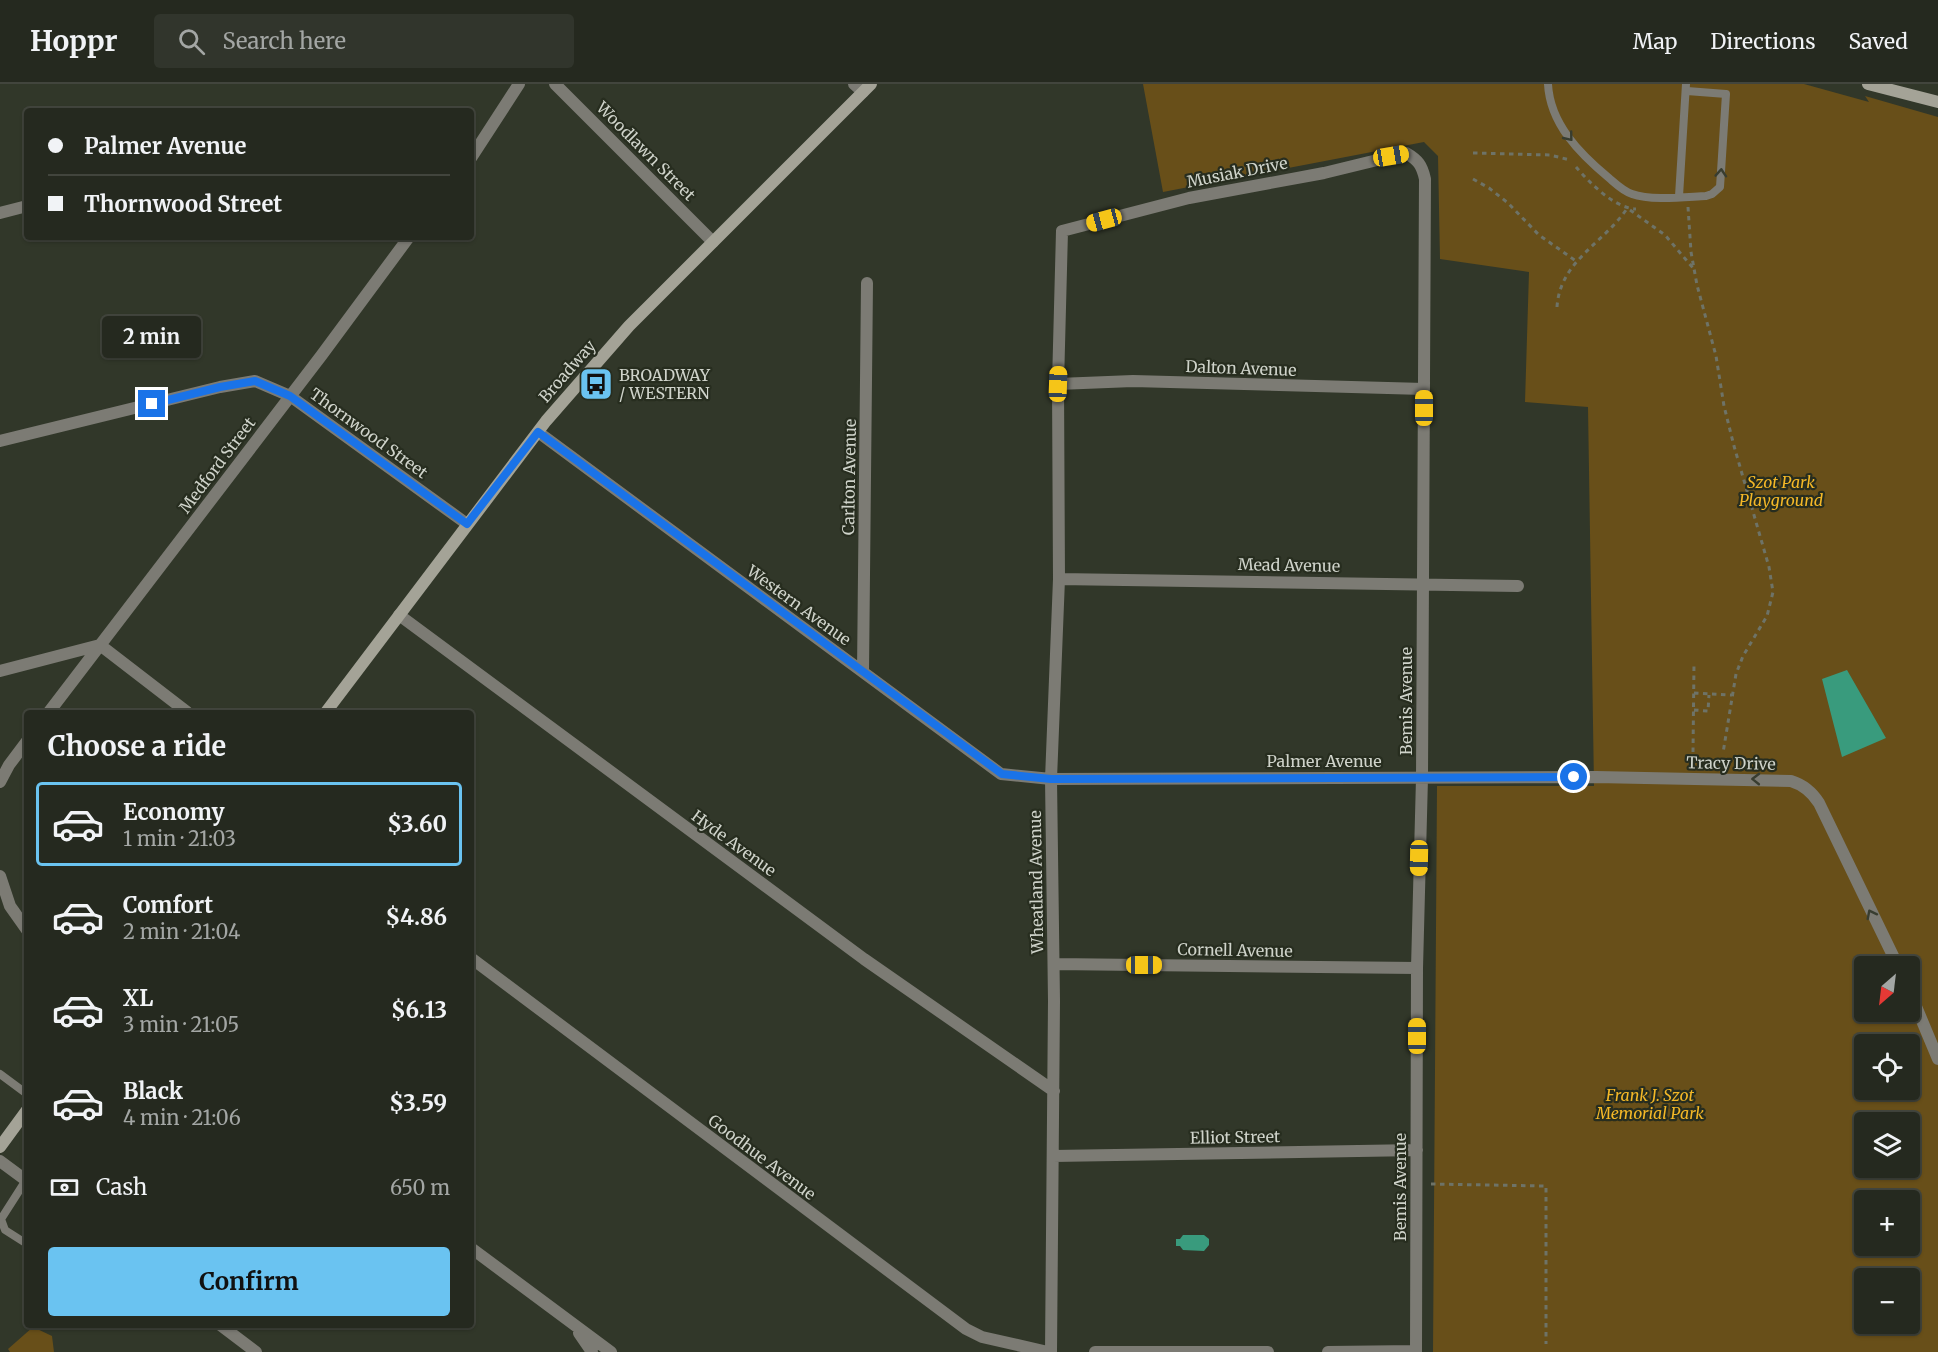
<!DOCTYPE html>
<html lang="en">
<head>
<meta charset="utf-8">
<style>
	body { margin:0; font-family:Merriweather,serif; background:#31352c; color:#f1f3f6; height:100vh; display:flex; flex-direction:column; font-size:22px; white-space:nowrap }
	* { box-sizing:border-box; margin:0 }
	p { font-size:20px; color:#a3a6a4 }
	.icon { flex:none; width:33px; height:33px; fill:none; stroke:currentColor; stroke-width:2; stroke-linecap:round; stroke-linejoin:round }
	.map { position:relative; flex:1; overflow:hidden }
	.panel { position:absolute; left:24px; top:626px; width:450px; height:618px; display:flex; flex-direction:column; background:#25291f; border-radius:6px; box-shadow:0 2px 4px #0004,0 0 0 2px #42453d }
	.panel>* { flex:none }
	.banner { position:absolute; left:24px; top:24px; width:450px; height:132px; border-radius:6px; box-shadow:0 2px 4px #0004,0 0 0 2px #42453d; display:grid; align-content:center; height:132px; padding:0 24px; background:#25291f }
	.needle { width:39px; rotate:208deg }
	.tools { position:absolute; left:1854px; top:872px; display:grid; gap:12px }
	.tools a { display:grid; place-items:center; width:66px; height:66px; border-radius:6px; background:#25291f; box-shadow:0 2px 4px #0004,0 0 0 2px #42453d; font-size:30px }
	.end { position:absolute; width:27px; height:27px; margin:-14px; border:8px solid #1a73e8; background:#fff; box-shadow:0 0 0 3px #fff }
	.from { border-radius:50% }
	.bubble { position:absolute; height:42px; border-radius:6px; background:#25291f; box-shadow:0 2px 4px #0004,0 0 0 2px #42453d; font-size:20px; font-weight:700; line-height:42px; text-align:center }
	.car { position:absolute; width:18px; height:36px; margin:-18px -9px; border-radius:8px; box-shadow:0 0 4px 2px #0007; background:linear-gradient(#f5c518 24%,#345 0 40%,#f5c518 0 76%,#345 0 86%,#f5c518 0) }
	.banner b { display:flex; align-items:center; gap:21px; height:57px; font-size:22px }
	.banner b+b { border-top:2px solid #42453d }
	.banner i { width:15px; height:15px; background:#f1f3f6 }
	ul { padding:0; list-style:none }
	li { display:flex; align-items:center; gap:18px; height:84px; margin:0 12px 9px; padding:0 12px; border:3px solid transparent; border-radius:6px }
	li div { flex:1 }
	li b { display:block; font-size:22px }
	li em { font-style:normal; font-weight:700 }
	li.selected { border-color:#6ac3f1 }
	li>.icon { width:54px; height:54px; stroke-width:1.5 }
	h2 { padding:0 24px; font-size:27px; line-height:72px }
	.pay { display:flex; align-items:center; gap:15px; height:66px; padding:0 24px; font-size:22px }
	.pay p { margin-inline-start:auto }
	.cta { display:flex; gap:12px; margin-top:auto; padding:12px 24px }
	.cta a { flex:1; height:69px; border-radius:6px; background:#6ac3f1; color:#111; font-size:24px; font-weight:700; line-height:69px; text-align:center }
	header { display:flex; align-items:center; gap:36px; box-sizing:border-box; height:84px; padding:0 30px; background:#25291f; border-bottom:2px solid #42453d }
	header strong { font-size:28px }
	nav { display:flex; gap:33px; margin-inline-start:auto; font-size:21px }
	.search { width:420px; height:54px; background:#31352c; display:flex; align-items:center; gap:15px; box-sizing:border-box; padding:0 21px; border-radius:6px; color:#a3a6a4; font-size:22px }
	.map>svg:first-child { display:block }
	.green { fill:#684f19; fill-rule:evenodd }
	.water { fill:#399b7d }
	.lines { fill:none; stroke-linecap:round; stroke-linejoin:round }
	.path { stroke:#6e7367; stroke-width:3; stroke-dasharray:4.5 4.5; stroke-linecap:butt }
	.service { stroke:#7c7b74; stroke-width:8 }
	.minor { stroke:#7c7b74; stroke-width:12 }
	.secondary { stroke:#a4a397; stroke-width:12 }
	.oneway { stroke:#383d30 }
	.route { stroke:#1a73e8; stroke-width:8 }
	.labels { text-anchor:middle; stroke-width:4.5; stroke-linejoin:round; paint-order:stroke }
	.street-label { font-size:16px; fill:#cfd3ca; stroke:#272d1f }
	.poi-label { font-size:16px; fill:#cfd3ca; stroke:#272d1f; text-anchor:start }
	.park-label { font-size:16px; font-style:italic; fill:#f4b827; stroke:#272d1f }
</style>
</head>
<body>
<header>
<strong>Hoppr</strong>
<div class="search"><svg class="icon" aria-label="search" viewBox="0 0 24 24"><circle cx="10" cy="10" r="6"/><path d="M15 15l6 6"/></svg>Search here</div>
<nav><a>Map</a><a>Directions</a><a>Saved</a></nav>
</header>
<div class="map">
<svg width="1938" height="1268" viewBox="0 0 1938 1268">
	<rect width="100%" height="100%" fill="#313729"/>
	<path class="green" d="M1143 0H1804L1869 18 1865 12 1938 33V1268H1433L1437 702H1594L1588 323 1525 318 1529 188 1440 175 1438 72 1424 58 1163 108ZM1864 882H1910V927H1864ZM1864 960H1910V1005H1864ZM1864 1038H1910V1083H1864ZM1864 1116H1910V1161H1864ZM1864 1194H1910V1239H1864Z
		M33 1243 52 1252 54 1268H10L8 1265Z"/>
	<path class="water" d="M1847 586 1886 654 1842 673 1822 595Z
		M1183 1151H1204L1209 1155V1161L1204 1167 1183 1166 1180 1162H1176V1155H1180Z"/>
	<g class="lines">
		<path class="path" d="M1473 69 1550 71 1570 76
			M1576 83C1590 99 1614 124 1636 125
			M1473 95 1489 104 1508 119 1539 151 1576 177
			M1688 123 1691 168 1697 201 1716 272 1724 322 1734 362 1769 483 1773 508 1767 532 1743 572 1736 590 1723 669
			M1630 126 1665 151 1693 184
			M1557 223C1560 176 1605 159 1628 123
			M1694 609 1732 611
			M1694 626 1708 627 1709 611
			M1693 668 1694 580
			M1431 1100 1546 1102V1260"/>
		<path class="service" d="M1548 0C1550 40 1580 70 1609 94 1616 100 1623 107 1632 110 1651 117 1685 113 1706 112L1712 110 1720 103 1726 10 1687 7
			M1679 112 1686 0
			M0 990 27 1010
			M26 1096 1 1135 5 1146 27 1160"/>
		<path class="minor" d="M555 0 713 158
			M854 0 863 8
			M471 74 519 0
			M0 129 27 122
			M1058 300 1133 297 1424 305
			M538 348 1001 690 1051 695 1596 693 1791 697C1804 701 1812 708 1819 719L1898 882
			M0 357 220 303 255 297 290 312 467 440
			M1059 495 1518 502
			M399 531 864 875 1054 1007
			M0 587 100 561 187 628
			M863 588 867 199
			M49 628 321 272 409 153
			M0 698 9 681 27 657
			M0 792 10 822 27 846
			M471 874 966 1245 982 1253 1048 1268
			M1054 880 1417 884
			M1910 908 1938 975
			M1053 1072 1417 1066
			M0 1077 27 1097
			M471 1164 611 1268
			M219 1240 256 1268
			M579 1249 592 1268
			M1051 1268 1054 917 1051 695 1059 495 1058 300 1062 147 1189 114 1324 89 1406 69C1418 76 1422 81 1425 95L1422 694 1417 884 1416 1268
			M1095 1268H1268
			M1328 1268 1416 1267"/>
		<path class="secondary" d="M1868 0 1938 18
			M326 628 546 337 629 242 871 0
			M0 1063 27 1026"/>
	</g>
	<defs><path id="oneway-chevron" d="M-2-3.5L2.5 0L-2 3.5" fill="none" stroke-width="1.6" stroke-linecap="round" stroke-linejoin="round" transform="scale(1.5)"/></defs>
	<g class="oneway">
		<use href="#oneway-chevron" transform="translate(1569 53) rotate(51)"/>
		<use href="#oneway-chevron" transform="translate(1721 89) rotate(-86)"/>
		<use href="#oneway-chevron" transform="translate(1756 695) rotate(-179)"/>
		<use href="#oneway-chevron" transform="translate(1871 830) rotate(-117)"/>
	</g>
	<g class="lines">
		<path class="route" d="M152 320 220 303 255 297 290 312 467 440 538 348 1002 690 1051 695 1574 693"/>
	</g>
	<defs>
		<symbol id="bus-square" viewBox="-11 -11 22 22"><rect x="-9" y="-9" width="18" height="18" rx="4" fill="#6ac3f1" stroke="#272d1f"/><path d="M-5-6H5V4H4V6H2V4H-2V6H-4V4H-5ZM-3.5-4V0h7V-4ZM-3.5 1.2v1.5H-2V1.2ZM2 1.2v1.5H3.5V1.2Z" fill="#111"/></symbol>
	</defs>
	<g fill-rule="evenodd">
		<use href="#bus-square" x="577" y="281" width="38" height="38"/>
	</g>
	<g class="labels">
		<g class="street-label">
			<text transform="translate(646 67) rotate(45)" y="6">Woodlawn Street</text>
			<text transform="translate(1237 88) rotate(-11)" y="6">Musiak Drive</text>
			<text transform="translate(1241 284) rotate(2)" y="6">Dalton Avenue</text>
			<text transform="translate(567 287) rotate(-49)" y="6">Broadway</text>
			<text transform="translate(369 349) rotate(36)" y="6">Thornwood Street</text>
			<text transform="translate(217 381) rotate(-53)" y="6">Medford Street</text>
			<text transform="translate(849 393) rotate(-89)" y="6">Carlton Avenue</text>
			<text transform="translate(1289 481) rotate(1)" y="6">Mead Avenue</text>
			<text transform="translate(799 521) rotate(36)" y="6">Western Avenue</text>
			<text transform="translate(1406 617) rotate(-90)" y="6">Bemis Avenue</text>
			<text x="1324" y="683">Palmer Avenue</text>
			<text transform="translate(1731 679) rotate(1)" y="6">Tracy Drive</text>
			<text transform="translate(734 759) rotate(36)" y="6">Hyde Avenue</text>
			<text transform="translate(1036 798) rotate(-91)" y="6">Wheatland Avenue</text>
			<text transform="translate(1235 866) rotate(1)" y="6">Cornell Avenue</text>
			<text transform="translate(1235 1053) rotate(-1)" y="6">Elliot Street</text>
			<text transform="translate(762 1073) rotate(37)" y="6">Goodhue Avenue</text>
			<text transform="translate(1400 1103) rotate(-90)" y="6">Bemis Avenue</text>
		</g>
		<g class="poi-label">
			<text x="619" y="297">BROADWAY<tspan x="619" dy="18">/ WESTERN</tspan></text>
		</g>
		<g class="park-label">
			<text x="1781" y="404">Szot Park<tspan x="1781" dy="18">Playground</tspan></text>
			<text x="1650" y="1017">Frank J. Szot<tspan x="1650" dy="18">Memorial Park</tspan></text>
		</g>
	</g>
</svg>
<div class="tools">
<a><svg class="needle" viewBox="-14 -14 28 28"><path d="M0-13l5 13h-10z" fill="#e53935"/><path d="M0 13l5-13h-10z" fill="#a3a6a4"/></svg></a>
<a><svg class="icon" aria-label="locate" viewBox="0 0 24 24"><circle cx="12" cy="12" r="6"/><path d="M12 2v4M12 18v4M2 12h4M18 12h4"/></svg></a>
<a><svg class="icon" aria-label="layers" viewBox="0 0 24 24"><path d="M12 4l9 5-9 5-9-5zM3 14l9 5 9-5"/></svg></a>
<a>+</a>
<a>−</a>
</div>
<i class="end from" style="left:1574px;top:693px"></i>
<i class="end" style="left:152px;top:320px"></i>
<div class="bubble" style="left:102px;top:232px;width:99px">2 min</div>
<i class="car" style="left:1391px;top:72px;rotate:80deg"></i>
<i class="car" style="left:1104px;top:136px;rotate:255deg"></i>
<i class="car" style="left:1058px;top:300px;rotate:2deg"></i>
<i class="car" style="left:1424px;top:324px;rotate:0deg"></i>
<i class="car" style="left:1419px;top:774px;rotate:181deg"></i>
<i class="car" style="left:1144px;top:881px;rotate:90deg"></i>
<i class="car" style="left:1417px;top:952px;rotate:0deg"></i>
<div class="banner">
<b><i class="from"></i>Palmer Avenue</b>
<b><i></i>Thornwood Street</b>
</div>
<section class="panel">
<h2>Choose a ride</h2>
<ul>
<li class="selected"><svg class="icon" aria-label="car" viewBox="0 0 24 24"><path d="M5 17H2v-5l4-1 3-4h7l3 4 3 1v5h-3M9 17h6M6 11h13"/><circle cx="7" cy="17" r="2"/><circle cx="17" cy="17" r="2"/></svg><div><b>Economy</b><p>1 min · 21:03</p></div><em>$3.60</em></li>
<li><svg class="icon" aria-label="car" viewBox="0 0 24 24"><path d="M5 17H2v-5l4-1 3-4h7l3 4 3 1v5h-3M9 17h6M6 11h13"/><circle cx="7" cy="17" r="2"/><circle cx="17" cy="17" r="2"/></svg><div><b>Comfort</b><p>2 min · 21:04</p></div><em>$4.86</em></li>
<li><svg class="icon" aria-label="car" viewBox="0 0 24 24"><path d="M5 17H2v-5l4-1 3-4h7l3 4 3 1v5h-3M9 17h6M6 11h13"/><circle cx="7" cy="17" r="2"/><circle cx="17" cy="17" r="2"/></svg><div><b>XL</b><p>3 min · 21:05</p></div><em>$6.13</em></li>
<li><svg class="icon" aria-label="car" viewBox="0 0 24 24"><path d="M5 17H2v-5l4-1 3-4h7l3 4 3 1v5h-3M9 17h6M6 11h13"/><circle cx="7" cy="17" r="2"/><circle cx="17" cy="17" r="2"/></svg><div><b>Black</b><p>4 min · 21:06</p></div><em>$3.59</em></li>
</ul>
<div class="pay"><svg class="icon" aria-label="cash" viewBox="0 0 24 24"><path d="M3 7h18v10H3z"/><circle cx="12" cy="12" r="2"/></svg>Cash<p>650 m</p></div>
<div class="cta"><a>Confirm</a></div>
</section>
</div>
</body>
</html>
